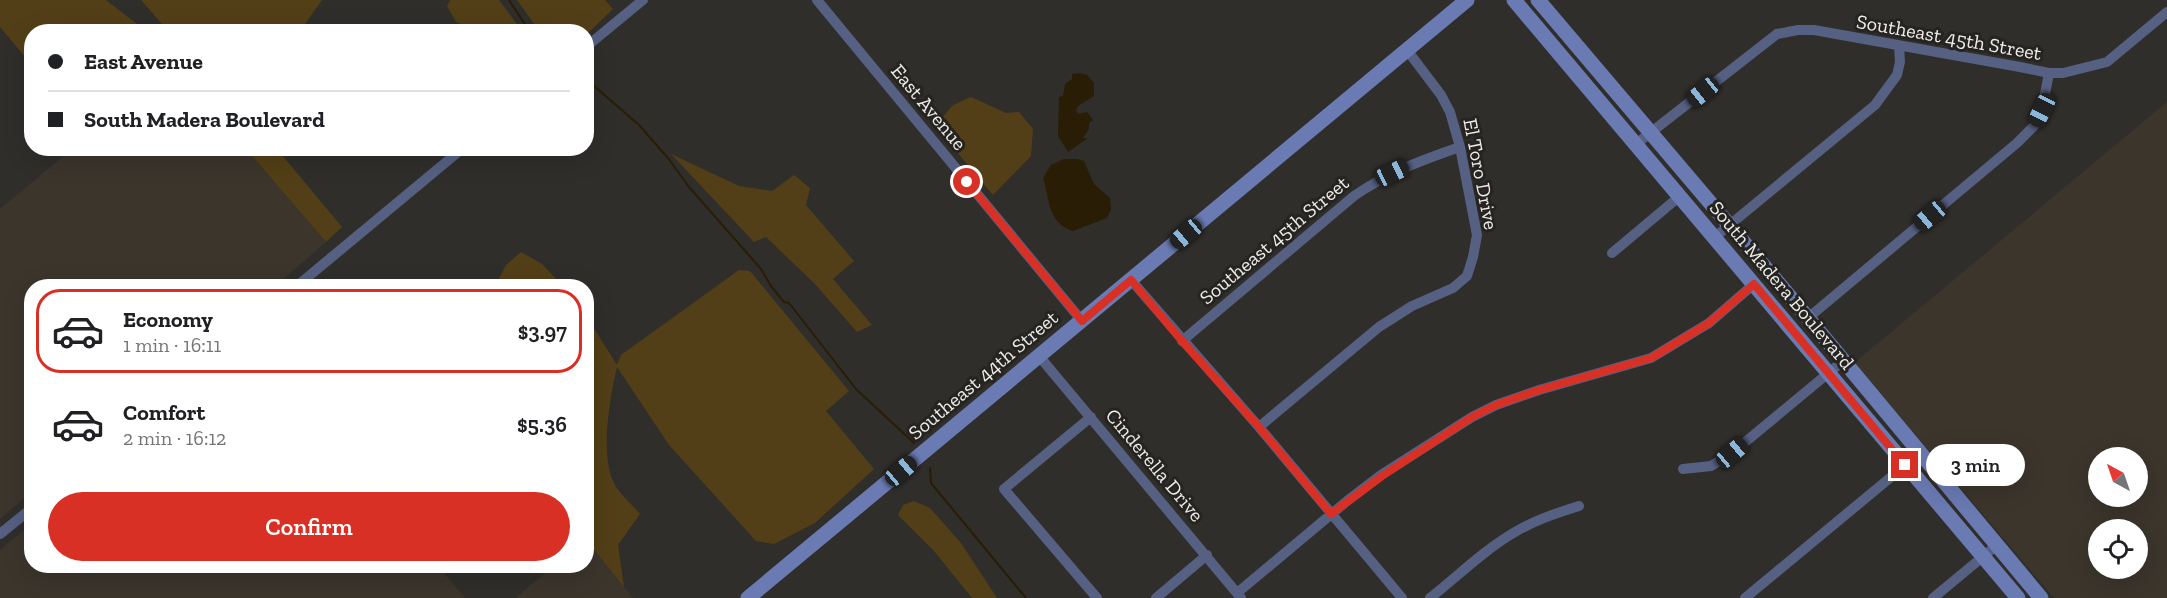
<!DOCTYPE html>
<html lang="en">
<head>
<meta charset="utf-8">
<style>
	body { margin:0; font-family:"Zilla Slab",serif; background:#f6f6f6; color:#202124; height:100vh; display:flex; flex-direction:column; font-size:22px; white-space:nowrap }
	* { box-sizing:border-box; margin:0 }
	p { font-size:20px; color:#757577 }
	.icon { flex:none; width:33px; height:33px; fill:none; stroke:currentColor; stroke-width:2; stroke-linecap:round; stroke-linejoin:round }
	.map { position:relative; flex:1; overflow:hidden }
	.details { position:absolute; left:24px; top:279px; width:570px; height:294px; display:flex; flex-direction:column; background:#fff; border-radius:24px; box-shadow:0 6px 24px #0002 }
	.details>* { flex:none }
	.hud { position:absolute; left:24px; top:24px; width:570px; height:132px; border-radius:24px; box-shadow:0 6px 24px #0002; display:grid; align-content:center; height:132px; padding:0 24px; background:#fff }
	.needle { width:39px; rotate:320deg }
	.fabs { position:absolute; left:2088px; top:447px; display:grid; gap:12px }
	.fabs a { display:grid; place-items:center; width:60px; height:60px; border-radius:50%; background:#fff; box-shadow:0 6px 24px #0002; font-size:30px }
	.end { position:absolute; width:27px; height:27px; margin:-14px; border:8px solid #d93025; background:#fff; box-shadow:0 0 0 3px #fff }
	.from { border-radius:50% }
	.bubble { position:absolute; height:42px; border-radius:21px; background:#fff; box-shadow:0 6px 24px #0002; font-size:20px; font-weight:600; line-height:42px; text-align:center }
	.car { position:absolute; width:18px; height:36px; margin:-18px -9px; border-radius:8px; box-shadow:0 0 4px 2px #0007; background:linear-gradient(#222 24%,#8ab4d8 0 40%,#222 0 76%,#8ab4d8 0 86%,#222 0) }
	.hud b { display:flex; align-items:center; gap:21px; height:57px; font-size:22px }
	.hud b+b { border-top:2px solid #e0e0e0 }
	.hud i { width:15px; height:15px; background:#202124 }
	ul { padding:10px 0 0; list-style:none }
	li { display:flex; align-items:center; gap:18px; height:84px; margin:0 12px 9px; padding:0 12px; border:3px solid transparent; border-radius:24px }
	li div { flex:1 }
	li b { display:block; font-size:22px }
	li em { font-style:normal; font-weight:600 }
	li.current { border-color:#d93025 }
	li>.icon { width:54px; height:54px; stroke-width:1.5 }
	.cta { display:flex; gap:12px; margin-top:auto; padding:12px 24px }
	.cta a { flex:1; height:69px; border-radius:36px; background:#d93025; color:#fff; font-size:24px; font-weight:600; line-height:69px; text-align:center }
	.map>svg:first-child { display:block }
	.built { fill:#3b352c; fill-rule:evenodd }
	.green { fill:#523f17 }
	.water { fill:#291d06 }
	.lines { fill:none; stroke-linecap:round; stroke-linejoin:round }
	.stream { stroke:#291d06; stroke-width:2 }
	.street { stroke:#556083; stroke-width:10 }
	.secondary { stroke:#6a7ab2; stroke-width:15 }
	.route { stroke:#d93025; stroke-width:8 }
	.labels { text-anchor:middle; stroke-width:6; stroke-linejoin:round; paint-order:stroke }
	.street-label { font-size:20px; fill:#eeedea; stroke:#262421 }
</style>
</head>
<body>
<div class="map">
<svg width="2167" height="598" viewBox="0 0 2167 598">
	<rect width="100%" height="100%" fill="#302e2a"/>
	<path class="built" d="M2167 102V598H2054L1854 363ZM2098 458H2138V496H2098ZM2098 530H2138V568H2098Z
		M72 149H246L326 242 275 286H32L31 492 0 519V209Z
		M31 524 32 566H438L465 598H0V550Z
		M587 541 633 598H515L554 566H586Z"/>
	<path class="green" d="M0 0H106L146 31 32 32 31 64 0 27Z
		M141 0H322L300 31 169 32Z
		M450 0H499L522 31H478L456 22 447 6Z
		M517 0H605L613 9 587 34 586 32 539 31Z
		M971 97 1006 113 1019 112 1033 129 1031 156 993 195 935 126 953 105Z
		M246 149H277L342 227 326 242Z
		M671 154 739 186 772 191 794 175 810 188 806 205 854 261 833 279 872 325 857 332 815 284 766 237 754 242Z
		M521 252 542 264 563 286H495L506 265Z
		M739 270 750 271 849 391 826 411 874 469 815 523 774 544 756 541 669 445 617 367C610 398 600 451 613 481 618 493 632 504 640 514L618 545 624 587 587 541V317L617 365 621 355Z
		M914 501 930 508 961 543 997 598H972L934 551 898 515 903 505Z"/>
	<path class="water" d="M1080 73 1087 75 1094 83V96L1078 106 1076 111 1079 114 1087 112 1093 120 1089 123V129L1083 138H1088L1068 152 1058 136 1059 97 1063 96 1065 84 1072 79V74Z
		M1064 159H1077L1084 161 1094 184 1110 198 1111 209 1107 218 1073 231C1047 223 1050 199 1043 178L1051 165Z"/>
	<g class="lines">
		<path class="stream" d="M509 0 530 32
			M586 79 639 125 668 158 689 187 761 269 771 286 784 302 789 303 856 389 914 443
			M930 468 931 483 1026 598"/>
		<path class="street" d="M817 0 1082 321
			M586 47 643 0
			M1636 144 1777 34 1798 30H1814L2020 67 2049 73H2063L2107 62 2167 12
			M1715 237 1875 105 1897 75 1900 62 1899 46
			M1612 253 1680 196
			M1131 280 1259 427 1402 598
			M297 286 463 148
			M1808 318 2017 143 2034 126 2042 110 2049 73
			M1182 341 1354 196C1387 173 1422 160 1460 147
			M1039 356 1241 598
			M1091 417 1004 489 1097 598
			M1259 427 1379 327 1412 306 1453 288 1467 276 1473 257 1477 235 1460 147 1450 112 1441 95 1407 50
			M1683 469 1711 466 1732 453 1843 361
			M0 534 32 508
			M1237 593 1347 501 1381 475 1472 417 1496 405 1539 390 1651 358 1709 323 1754 284
			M1156 598 1207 555
			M1430 598C1458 576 1484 550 1515 532 1535 520 1557 513 1579 506
			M1745 598 1920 453
			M1933 598 1997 545"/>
		<path class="secondary" d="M1514 0 2018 598
			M1538 0 1808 318 2041 598
			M748 598 1467 0"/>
	</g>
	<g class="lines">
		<path class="route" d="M967 182 1082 321 1131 280 1182 341 1259 427 1331 514 1382 476 1472 417 1496 405 1539 390 1651 358 1709 323 1754 284 1905 465"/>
	</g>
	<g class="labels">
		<g class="street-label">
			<text transform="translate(1949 37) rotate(10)" y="7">Southeast 45th Street</text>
			<text transform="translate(929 107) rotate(50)" y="7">East Avenue</text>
			<text transform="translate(1481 174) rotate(79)" y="7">El Toro Drive</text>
			<text transform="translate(1274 240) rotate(-40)" y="7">Southeast 45th Street</text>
			<text transform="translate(1782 285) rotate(50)" y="7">South Madera Boulevard</text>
			<text transform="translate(983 375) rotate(-40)" y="7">Southeast 44th Street</text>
			<text transform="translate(1155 465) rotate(50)" y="7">Cinderella Drive</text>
		</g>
	</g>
</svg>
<div class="fabs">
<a><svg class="needle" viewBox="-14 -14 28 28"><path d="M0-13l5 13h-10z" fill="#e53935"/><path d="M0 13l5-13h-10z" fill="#757577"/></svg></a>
<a><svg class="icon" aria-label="locate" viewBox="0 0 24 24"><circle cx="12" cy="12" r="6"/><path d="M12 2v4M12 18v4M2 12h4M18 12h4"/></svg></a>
</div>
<i class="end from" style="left:967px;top:182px"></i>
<i class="end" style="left:1905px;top:465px"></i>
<div class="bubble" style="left:1926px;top:444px;width:99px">3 min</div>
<i class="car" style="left:1703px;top:92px;rotate:231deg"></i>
<i class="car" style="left:2042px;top:110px;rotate:206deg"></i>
<i class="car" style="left:1392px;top:173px;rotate:65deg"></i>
<i class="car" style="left:1930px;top:216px;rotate:230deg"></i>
<i class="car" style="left:1186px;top:234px;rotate:230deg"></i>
<i class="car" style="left:1732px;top:453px;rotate:50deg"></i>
<i class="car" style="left:901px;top:471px;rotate:50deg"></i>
<div class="hud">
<b><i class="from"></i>East Avenue</b>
<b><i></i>South Madera Boulevard</b>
</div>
<section class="details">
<ul>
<li class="current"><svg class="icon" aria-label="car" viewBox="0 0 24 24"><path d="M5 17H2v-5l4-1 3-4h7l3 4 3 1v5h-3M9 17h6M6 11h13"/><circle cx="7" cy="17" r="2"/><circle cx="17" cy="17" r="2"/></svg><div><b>Economy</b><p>1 min · 16:11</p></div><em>$3.97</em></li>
<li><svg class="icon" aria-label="car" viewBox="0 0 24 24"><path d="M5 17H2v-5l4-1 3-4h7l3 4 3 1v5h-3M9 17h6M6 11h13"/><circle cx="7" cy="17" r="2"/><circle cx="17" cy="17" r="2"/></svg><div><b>Comfort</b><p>2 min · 16:12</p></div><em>$5.36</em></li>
</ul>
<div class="cta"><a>Confirm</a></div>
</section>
</div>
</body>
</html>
